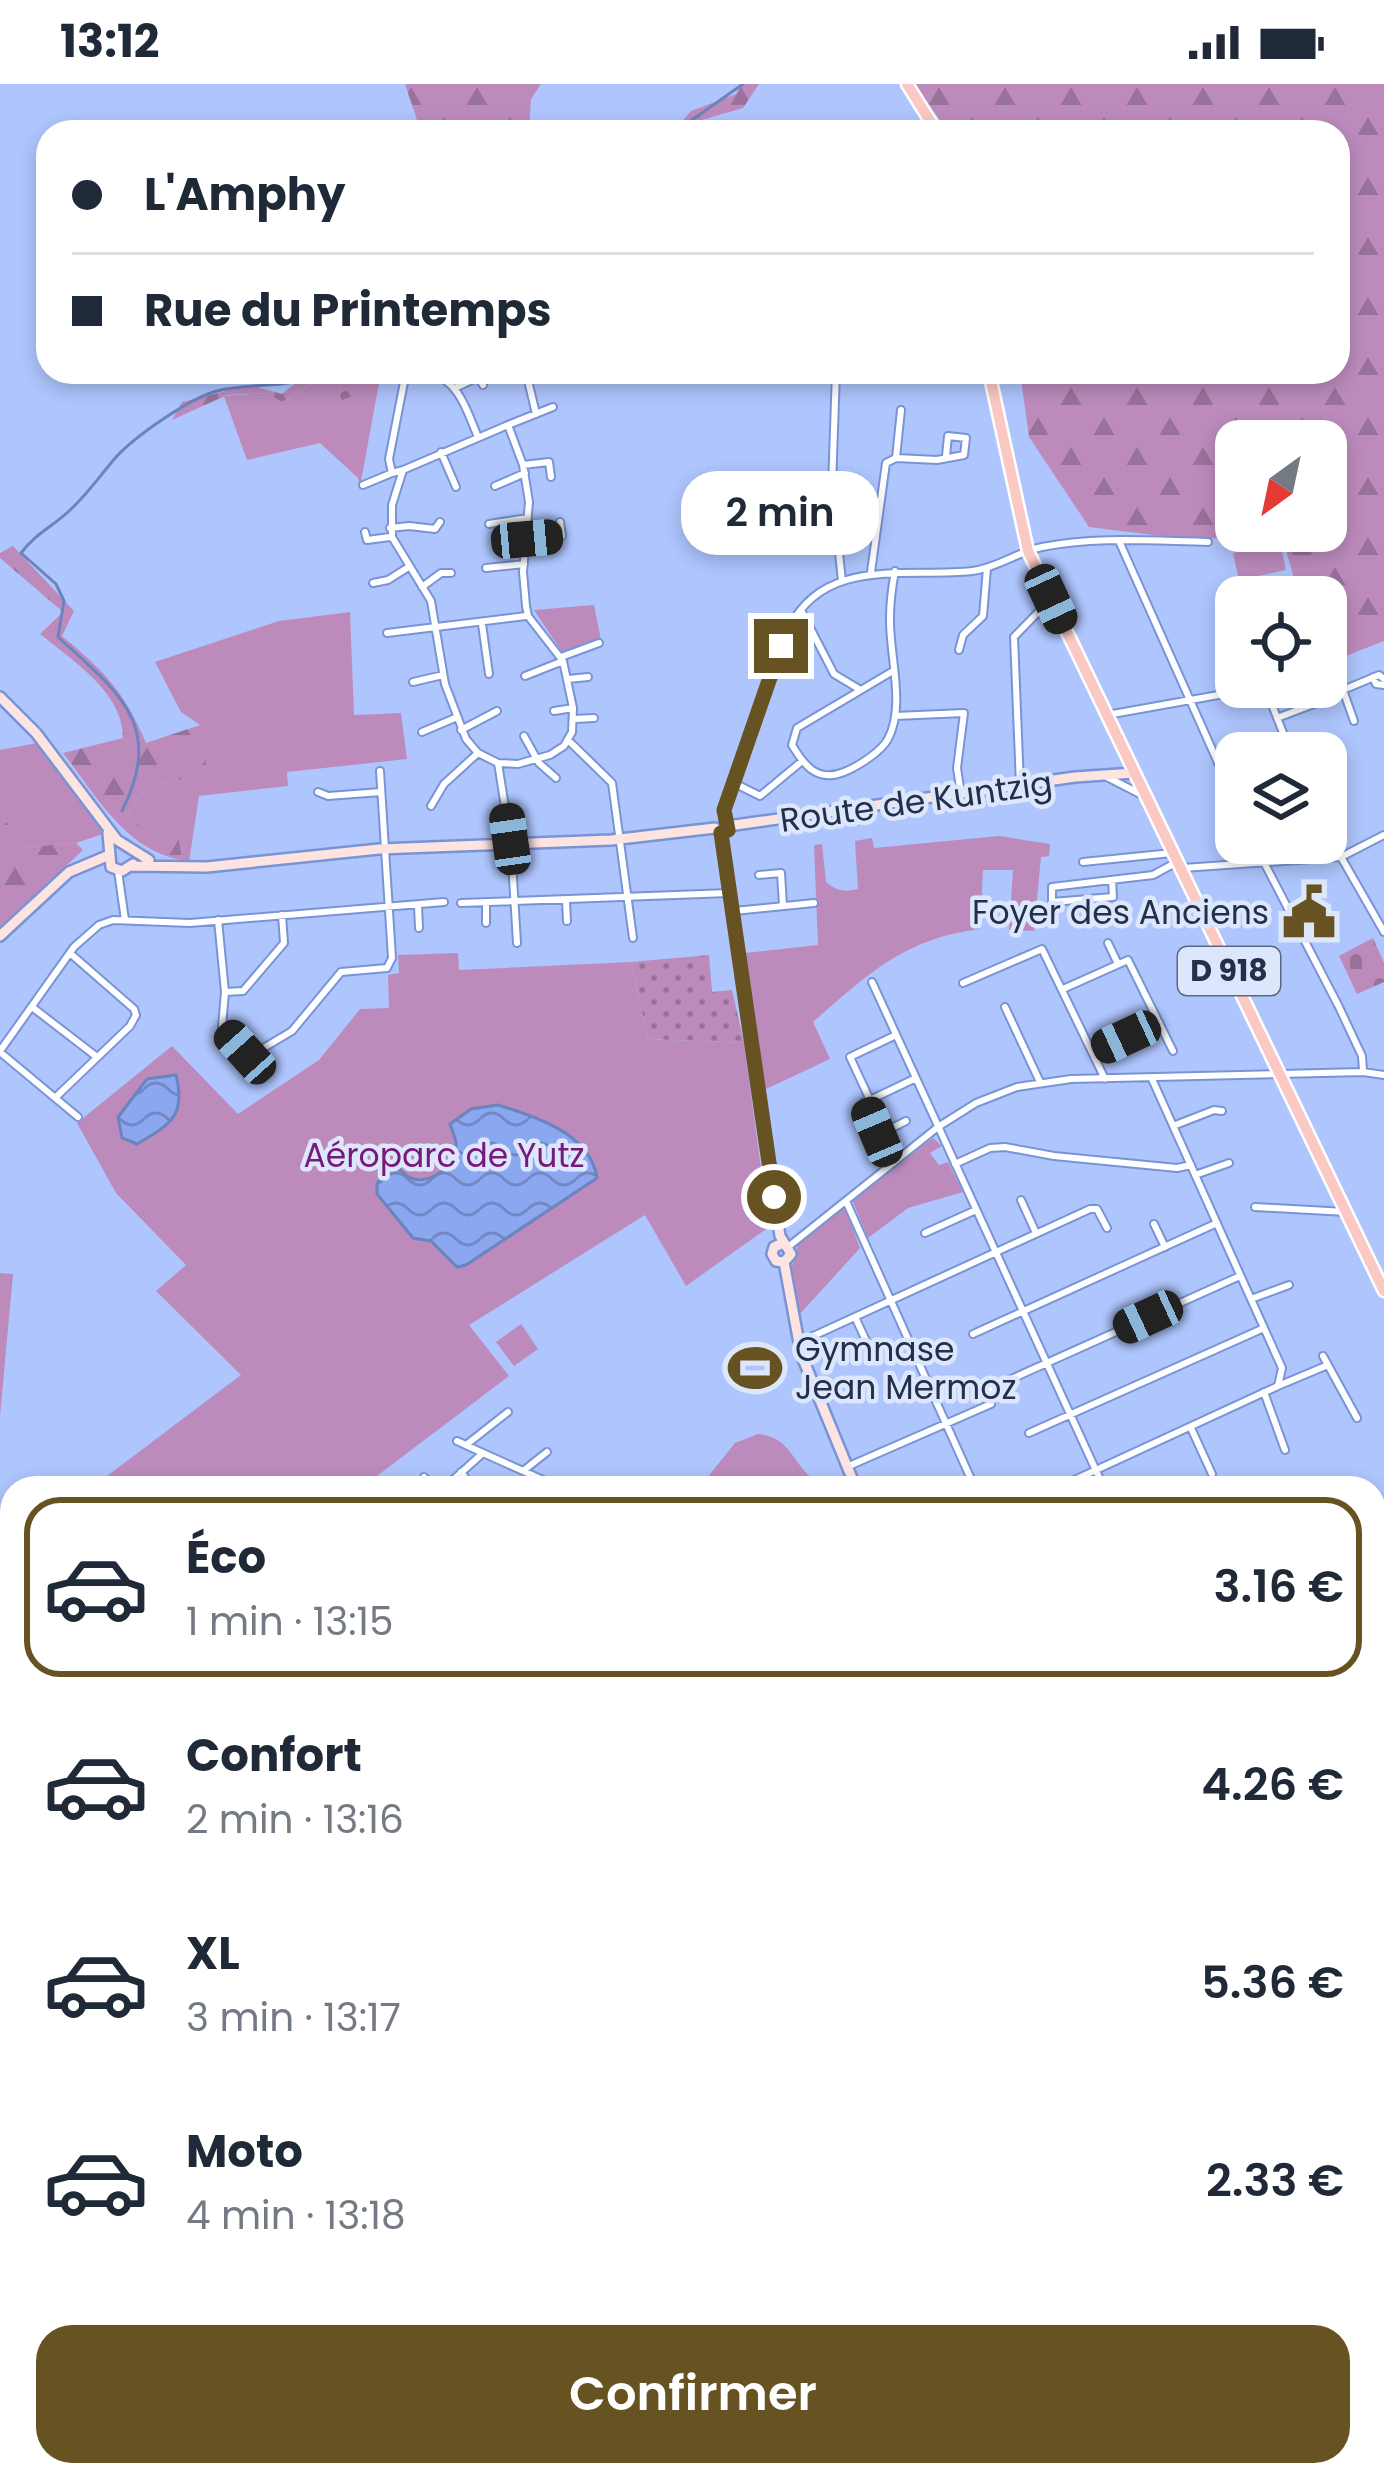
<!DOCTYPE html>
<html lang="fr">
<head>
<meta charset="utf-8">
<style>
	body { margin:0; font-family:Poppins,sans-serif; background:#f2f2f3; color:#1f2937; height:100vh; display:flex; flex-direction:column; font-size:45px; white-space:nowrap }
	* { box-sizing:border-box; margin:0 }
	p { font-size:39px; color:#747a83 }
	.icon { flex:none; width:66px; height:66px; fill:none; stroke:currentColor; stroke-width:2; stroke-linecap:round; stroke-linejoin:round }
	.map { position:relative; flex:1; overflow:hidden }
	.panel { position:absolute; left:0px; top:1392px; width:1386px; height:1011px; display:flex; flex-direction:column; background:#fff; border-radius:36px 36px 0 0; box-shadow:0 6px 18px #0003 }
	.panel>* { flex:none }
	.banner { position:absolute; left:36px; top:36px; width:1314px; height:264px; border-radius:36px; box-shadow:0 6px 18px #0003; display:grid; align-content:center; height:264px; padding:0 36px; background:#fff }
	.needle { width:78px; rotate:213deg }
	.buttons { position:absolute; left:1215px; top:336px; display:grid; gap:24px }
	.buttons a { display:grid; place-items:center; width:132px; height:132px; border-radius:24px; background:#fff; box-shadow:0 6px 18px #0003; font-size:60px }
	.end { position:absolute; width:54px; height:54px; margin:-27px; border:15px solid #675321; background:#fff; box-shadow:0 0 0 6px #fff }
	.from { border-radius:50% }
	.bubble { position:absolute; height:84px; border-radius:36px; background:#fff; box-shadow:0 6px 18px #0003; font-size:39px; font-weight:600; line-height:84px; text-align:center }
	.car { position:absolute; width:36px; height:72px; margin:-36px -18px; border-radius:15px; box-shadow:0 0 9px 3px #0007; background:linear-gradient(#222 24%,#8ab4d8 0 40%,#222 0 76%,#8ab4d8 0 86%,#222 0) }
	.banner b { display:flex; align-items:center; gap:42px; height:114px; font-size:45px }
	.banner b+b { border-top:3px solid #e0e1e3 }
	.banner i { width:30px; height:30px; background:#1f2937 }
	ul { padding:21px 0 0; list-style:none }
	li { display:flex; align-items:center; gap:36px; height:180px; margin:0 24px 18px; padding:0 12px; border:6px solid transparent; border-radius:36px }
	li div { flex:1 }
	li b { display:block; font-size:45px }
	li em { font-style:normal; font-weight:600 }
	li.active { border-color:#675321 }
	li>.icon { width:108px; height:108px; stroke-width:1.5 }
	.button { display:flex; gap:24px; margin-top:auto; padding:24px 36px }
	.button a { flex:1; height:138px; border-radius:36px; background:#675321; color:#fff; font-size:48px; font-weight:600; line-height:138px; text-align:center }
	.status { display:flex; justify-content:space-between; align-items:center; height:84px; padding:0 60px; background:#fff; direction:ltr }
	.status svg { height:33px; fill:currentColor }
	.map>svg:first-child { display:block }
	.green { fill:#bc8bbc }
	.forest { fill:url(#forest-firs); fill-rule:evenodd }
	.cemetery { fill:url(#cemetery-stones) }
	.garden { fill:url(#garden-dots) }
	.water { fill:url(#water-waves); stroke:#6b83be; stroke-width:3 }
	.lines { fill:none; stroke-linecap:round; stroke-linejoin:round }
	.stream { stroke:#6b83be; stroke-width:3 }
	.street-casing { stroke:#7994d6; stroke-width:10 }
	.secondary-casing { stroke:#7994d6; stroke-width:14 }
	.primary-casing { stroke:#fff; stroke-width:15 }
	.street { stroke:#fff; stroke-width:6 }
	.secondary { stroke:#fde4e1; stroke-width:9 }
	.primary { stroke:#fbc9c3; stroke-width:10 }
	.rail-casing { stroke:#374362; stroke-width:8 }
	.rail { stroke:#dde7fc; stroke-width:3; stroke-dasharray:9; stroke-linecap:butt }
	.route { stroke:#675321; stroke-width:15 }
	.labels { text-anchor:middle; stroke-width:9; stroke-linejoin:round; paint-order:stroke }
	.shield { fill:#dde7fc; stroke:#5c667f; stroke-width:3 }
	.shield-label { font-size:30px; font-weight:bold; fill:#242f4a }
	.street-label { font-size:33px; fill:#242f4a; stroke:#dde7fc }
	.poi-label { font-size:33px; fill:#242f4a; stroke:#dde7fc; text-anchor:end }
	.park-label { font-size:33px; fill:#77197a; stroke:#dde7fc }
</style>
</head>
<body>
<div class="status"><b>13:12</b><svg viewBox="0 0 49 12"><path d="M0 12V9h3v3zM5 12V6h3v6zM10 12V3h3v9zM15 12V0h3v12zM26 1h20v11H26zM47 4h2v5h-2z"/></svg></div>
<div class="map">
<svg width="1384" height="2402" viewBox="0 0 1384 2402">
	<defs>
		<pattern id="forest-firs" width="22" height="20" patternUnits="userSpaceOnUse" patternTransform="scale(3)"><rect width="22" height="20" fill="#bc8bbc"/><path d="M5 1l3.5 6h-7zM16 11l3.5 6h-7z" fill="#99729b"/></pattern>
		<pattern id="cemetery-stones" width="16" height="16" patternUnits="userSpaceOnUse" patternTransform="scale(3)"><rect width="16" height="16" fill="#bc8bbc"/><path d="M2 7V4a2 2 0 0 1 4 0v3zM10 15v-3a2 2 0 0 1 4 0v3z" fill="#99729b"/></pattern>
		<pattern id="garden-dots" width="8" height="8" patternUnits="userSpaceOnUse" patternTransform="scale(3)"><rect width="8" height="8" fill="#bc8bbc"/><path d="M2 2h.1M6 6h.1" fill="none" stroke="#99729b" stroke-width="1.8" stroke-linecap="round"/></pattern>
		<pattern id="water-waves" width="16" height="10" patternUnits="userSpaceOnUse" patternTransform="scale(3)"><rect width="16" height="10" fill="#8aa7f0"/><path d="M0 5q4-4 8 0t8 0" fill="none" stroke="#7188c4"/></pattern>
	</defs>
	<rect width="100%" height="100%" fill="#aec5fd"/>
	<path class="green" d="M352 288H381L360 403 358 394 320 359 247 376 224 312 266 309 282 318 329 289 342 308 340 297Z
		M1280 459 1286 486 1239 496 1233 469Z
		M594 521 602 561 571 572 564 571 534 526Z
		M350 528 354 631 401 629 407 675 287 688 288 702 199 712 189 778 182 776 179 755 153 761 129 728 147 702 198 692 200 641 181 628 155 578 279 537Z
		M37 659 93 728 103 750 76 759 27 763 0 730V666Z
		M999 752 1050 760 1049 772 1041 773 1034 847 1009 846 1013 786H983L980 845C905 854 868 890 813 938L830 975 764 1006 745 869 818 861 814 761 822 760 826 798C836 807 845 808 858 805L855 757 872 754 874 764Z
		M458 869 459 886 631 878 648 955 744 959 769 1143 686 1202 645 1131 469 1241 509 1292 361 1404H91L241 1291 156 1207 186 1181 116 1109 77 1039 172 962 238 1030 319 976 360 925 389 924 388 891 399 889 398 871Z
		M933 1054 942 1062 930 1069 939 1081 948 1078 963 1108 908 1124 868 1154 852 1116Z
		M842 1125 846 1126 860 1164 799 1231 791 1183 797 1170V1159Z
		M0 1189 13 1190 0 1332Z
		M521 1240 538 1265 514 1282 496 1258Z
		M758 1350C790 1353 791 1377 812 1394L803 1404H699L735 1359Z
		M12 1464V1667L0 1676V1473Z
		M706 2391H1088L1081 2402H724L726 2395Z"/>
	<path class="forest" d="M405 0H541L531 15 529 48H421Z
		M741 0H759L743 24 691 39 684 48H673L691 27 736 10Z
		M913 0H1384V557L1326 580V513H1285L1295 498 1281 449 1193 456 1089 443 1029 353 1020 288H1338V48H949ZM1236 357H1326V447H1236Z
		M309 288H352L340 297 342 308 359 302 364 307 342 316 328 289 282 318 266 309 227 311 172 336 182 318 250 301 282 310Z
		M13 462 74 527 62 552C104 587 125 608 146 659L200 641 207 686 199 692 147 702 129 728 153 760 179 755 182 776C126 767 96 711 63 669L123 654C123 608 73 577 40 550L63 528 0 474V469Z
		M0 730 27 763 76 759 83 766 0 843Z
		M1118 2391H1357L1347 2402H1112Z"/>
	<path class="cemetery" d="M1373 854 1384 879V898L1357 910 1339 872Z"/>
	<path class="garden" d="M709 871 712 908 732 906 744 959 648 955 631 878Z"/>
	<path class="water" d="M176 991C186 1032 171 1040 137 1060L122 1054 118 1033 147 995Z
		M498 1021C535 1032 591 1050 597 1094L466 1181 457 1183 431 1157 413 1154 377 1110V1099L393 1079C398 1083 402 1089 407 1092 428 1105 457 1081 456 1059 456 1057 451 1042 450 1040L471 1025Z
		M0 2242H12V2350L0 2351Z
		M194 2391H572L617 2402H225Z"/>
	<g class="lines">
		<path class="stream" d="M675 48 743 0
			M122 727C165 641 119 609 58 553L64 517 56 500 21 469C35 450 52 443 69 427 88 410 101 390 117 372 137 351 190 314 217 307 257 297 284 307 325 288"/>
		<defs>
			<path id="street" d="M429 288C460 298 466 325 478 353
				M526 288 536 330
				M836 288 832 403 842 497
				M455 304 478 293 483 301
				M508 341 523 381 529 418 523 488 526 522 528 532 563 577 573 624 572 648 564 662 550 671 518 680 498 679 478 669 466 655 445 600 431 517 392 453V421L403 386Z
				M508 341 553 323
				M441 368 456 403
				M896 374 901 326
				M523 381 549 378 551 393
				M403 386 392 389 389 375 404 298 418 288
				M363 401 392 389
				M495 402 525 389
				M489 440 528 434
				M390 444 409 442 435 445 440 438
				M365 448 367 456 390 453
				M527 455 562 452 560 438
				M1119 457 1236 719
				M486 484 524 480
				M871 488 886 379 896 374 937 376 964 371 966 354 948 352 946 372
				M373 499 388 496 407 484
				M422 503 441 489H451
				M801 526 834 590 859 605
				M482 540 489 590
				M387 549 526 532
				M959 566 963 551 983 532 987 484
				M561 573 599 559
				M893 587 797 644 792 661C804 681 817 699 844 688 857 683 881 668 888 655 906 621 889 571 890 534 890 519 892 503 895 487
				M525 592 563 577
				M1373 593 1376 600 1384 601
				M568 595 588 593
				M413 598 443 591
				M1265 603 1291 669
				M1343 606 1379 591 1384 595
				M554 627 573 624
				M1107 631 1263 603
				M895 632 964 629 957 684 961 710
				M1277 634 1335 612 1343 606 1354 637
				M574 635 594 634
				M461 646 497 627
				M422 648 455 634
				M524 652 539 679 556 694
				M568 656 612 699 633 854
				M498 679 511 761 517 859
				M1107 693 1146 713
				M732 698 760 712 801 678
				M1020 701 1014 553 1050 516
				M318 708 328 712 381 708
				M431 722 444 700 478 669
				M723 736 732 698 789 544C825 472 907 494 972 487 997 484 1017 468 1042 463 1095 452 1153 457 1208 458
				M1326 758 1332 774
				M1254 759 1338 921 1362 972 1363 987
				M1341 773 1384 751
				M1083 778 1172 769
				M1183 784 1341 773 1384 848
				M118 787 125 836
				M759 791 781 789 783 822
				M1112 796 1113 813 1052 818V803L1153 791 1177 778
				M566 817 567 837
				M461 819 729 809
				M486 819V839
				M418 821 419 844
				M734 827 814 819
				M218 836 225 908 222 943 252 971 292 947 341 888 387 884 392 874 380 687
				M1108 859 1118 880
				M872 898 1104 1404
				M963 899 1042 865 1105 995
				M1063 905 1128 876 1173 967
				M225 908 243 907 284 859 282 831
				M32 923 97 973
				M1005 923 1040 998
				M896 951 850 973 870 1016 914 995
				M0 967 74 863 99 841 113 836 190 839 444 818
				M0 968 78 1033
				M1093 969 1159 938
				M56 1013 130 942 136 931 134 925 71 870
				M870 1016 864 1018 880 1050 906 1037
				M1173 1042 1214 1026 1222 1027
				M955 1080 990 1064 1005 1063 1054 1072 1177 1084 1191 1081
				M1195 1091 1229 1079
				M1021 1116 1036 1149
				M846 1117 975 1404
				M1255 1123 1346 1128
				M1154 1140 1165 1163
				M925 1149 976 1126
				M788 1163 938 1043 976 1019 1017 1003 1071 995 1363 988 1384 991
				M1251 1215 1289 1201
				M855 1233 869 1263
				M973 1250 1217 1139
				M798 1259 1090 1125H1097L1107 1144
				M1323 1272 1357 1334
				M1278 1302 1328 1281
				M1264 1308 1285 1366
				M1191 1344 1212 1390
				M1029 1349 1264 1244
				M457 1357 483 1369
				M466 1361 508 1328
				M849 1382 991 1320 989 1305 1240 1192
				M523 1387 547 1368
				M461 1388 473 1404
				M424 1393 434 1404
				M444 1404 483 1369 561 1404
				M600 1404 601 1403
				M1057 1404 1278 1302 1282 1284 1152 995
				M1374 1418 1384 1432
				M1374 1455 1384 1446
				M0 1734 12 1727
				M1374 1765 1384 1762
				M0 1798 12 1810
				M6 1842 12 1838
				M1374 1869 1376 1904
				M0 1904 12 1903
				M1374 2021 1384 2018
				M0 2039 12 2047"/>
			<path id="secondary" d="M0 613 36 649 117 756 149 776
				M728 742 1075 693 1134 689
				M108 749 111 783 122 787 133 780
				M721 749 780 1152 791 1170 784 1178 801 1270 856 1404
				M131 782 207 783 379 765 611 756 715 744
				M0 852 69 788 107 772
				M781 1160 774 1163 772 1170 776 1177 784 1178
				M1374 1510 1384 1505
				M1374 1904H1384
				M0 1966 12 1965"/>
			<path id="primary" d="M907 0 937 48
				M989 288 1028 467 1384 1207"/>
		</defs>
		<use href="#street" class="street-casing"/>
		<use href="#secondary" class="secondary-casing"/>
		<use href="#primary" class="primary-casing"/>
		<use href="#street" class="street"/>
		<use href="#secondary" class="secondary"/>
		<use href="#primary" class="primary"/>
		<defs>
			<path id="rail" d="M0 2104 12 2111
				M0 2179 12 2180
				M1374 2330 1384 2329
				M1374 2381 1384 2371
				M1357 2402 1366 2391"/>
		</defs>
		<use href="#rail" class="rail-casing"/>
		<use href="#rail" class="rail"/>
	</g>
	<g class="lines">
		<path class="route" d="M774 1113 721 749 728 746 724 726 781 562"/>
	</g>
	<defs>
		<symbol id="civic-bare" viewBox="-9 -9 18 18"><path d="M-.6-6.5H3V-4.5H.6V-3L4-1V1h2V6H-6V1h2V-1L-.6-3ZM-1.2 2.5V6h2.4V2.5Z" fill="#675321" stroke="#dde7fc" stroke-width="2.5" paint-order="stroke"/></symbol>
		<symbol id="stadium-bare" viewBox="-9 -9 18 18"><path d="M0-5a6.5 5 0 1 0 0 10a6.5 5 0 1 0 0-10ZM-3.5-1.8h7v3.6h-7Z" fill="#675321" stroke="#dde7fc" stroke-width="2.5" paint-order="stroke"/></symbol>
	</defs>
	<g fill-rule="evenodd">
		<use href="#civic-bare" x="1271" y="790" width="76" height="76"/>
		<use href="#stadium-bare" x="717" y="1246" width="76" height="76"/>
	</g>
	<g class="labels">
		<rect class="shield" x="1178" y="863" width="102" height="48" rx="9"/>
		<g class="shield-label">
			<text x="1229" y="897">D 918</text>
		</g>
		<g class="street-label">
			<text transform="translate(916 717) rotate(-8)" y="12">Route de Kuntzig</text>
		</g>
		<g class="poi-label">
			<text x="1269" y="840">Foyer des Anciens</text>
			<text x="795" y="1277" text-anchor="start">Gymnase<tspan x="795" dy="38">Jean Mermoz</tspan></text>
		</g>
		<g class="park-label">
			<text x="444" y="1083">Aéroparc de Yutz</text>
		</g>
	</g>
</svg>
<div class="buttons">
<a><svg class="needle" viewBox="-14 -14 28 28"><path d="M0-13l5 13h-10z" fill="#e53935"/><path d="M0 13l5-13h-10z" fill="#747a83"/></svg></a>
<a><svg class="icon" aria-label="locate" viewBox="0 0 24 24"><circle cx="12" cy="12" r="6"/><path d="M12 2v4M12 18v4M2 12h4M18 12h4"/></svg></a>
<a><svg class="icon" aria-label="layers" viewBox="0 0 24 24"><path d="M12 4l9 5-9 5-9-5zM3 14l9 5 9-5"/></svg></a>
</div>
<i class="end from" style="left:774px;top:1113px"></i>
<i class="end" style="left:781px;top:562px"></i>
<div class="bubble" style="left:681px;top:387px;width:198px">2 min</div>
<i class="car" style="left:527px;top:455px;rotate:85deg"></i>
<i class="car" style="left:1051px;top:515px;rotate:155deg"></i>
<i class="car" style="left:510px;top:755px;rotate:352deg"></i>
<i class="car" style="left:1126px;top:953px;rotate:245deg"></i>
<i class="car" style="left:245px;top:968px;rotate:318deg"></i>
<i class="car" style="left:877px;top:1048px;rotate:337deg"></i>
<i class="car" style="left:1148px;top:1233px;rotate:245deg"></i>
<div class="banner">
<b><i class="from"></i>L'Amphy</b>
<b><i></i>Rue du Printemps</b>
</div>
<section class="panel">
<ul>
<li class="active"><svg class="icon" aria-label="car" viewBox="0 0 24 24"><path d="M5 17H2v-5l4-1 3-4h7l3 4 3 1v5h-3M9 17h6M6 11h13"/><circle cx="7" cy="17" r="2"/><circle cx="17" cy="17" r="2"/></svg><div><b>Éco</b><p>1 min · 13:15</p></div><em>3.16 €</em></li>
<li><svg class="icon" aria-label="car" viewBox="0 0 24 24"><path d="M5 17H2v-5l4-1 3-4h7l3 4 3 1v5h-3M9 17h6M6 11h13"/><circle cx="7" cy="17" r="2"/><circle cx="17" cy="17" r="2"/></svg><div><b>Confort</b><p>2 min · 13:16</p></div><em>4.26 €</em></li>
<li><svg class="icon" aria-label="car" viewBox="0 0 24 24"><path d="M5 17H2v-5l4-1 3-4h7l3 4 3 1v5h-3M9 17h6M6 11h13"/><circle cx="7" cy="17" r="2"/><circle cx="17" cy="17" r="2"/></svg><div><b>XL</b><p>3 min · 13:17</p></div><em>5.36 €</em></li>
<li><svg class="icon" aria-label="car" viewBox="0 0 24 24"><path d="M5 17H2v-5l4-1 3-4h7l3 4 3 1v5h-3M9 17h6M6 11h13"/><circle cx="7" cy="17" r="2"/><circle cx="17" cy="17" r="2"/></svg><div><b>Moto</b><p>4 min · 13:18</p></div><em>2.33 €</em></li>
</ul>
<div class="button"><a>Confirmer</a></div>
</section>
</div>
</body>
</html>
